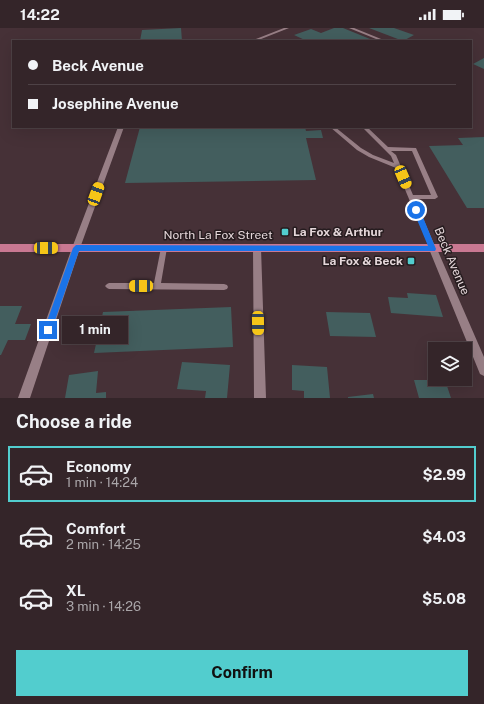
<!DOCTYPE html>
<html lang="en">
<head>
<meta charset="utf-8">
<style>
	body { margin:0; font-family:"Public Sans",sans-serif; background:#3c2d31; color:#f1f3f6; height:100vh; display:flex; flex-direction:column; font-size:15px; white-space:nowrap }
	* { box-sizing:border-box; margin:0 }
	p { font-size:13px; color:#a9a5a8 }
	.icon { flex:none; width:22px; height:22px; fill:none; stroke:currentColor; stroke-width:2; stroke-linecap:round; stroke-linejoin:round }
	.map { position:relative; height:370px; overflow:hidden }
	.panel { display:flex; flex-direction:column; background:#342529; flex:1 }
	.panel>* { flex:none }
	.hud { position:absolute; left:12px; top:12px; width:460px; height:88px; border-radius:0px; box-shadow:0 4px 16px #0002,0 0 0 1px #4e4246; display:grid; align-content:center; height:88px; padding:0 16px; background:#342529 }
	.fabs { position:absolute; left:428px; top:314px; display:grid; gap:8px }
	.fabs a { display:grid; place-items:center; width:44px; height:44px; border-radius:0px; background:#342529; box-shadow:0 4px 16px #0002,0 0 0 1px #4e4246; font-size:20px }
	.end { position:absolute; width:18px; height:18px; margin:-9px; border:5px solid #1a73e8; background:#fff; box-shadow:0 0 0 2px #fff }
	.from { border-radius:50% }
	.bubble { position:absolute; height:28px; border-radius:0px; background:#342529; box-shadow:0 4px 16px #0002,0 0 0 1px #4e4246; font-size:13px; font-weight:700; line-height:28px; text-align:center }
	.car { position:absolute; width:12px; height:24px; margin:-12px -6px; border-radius:5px; box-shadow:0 0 3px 1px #0007; background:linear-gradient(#f5c518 24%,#345 0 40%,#f5c518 0 76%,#345 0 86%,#f5c518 0) }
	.hud b { display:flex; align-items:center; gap:14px; height:38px; font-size:15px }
	.hud b+b { border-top:1px solid #4e4246 }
	.hud i { width:10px; height:10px; background:#f1f3f6 }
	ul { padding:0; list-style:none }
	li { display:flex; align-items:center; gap:12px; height:56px; margin:0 8px 6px; padding:0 8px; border:2px solid transparent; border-radius:0px }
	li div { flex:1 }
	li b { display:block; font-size:15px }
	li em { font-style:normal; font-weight:700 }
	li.current { border-color:#52cdce }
	li>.icon { width:36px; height:36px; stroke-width:1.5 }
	h2 { padding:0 16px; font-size:18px; line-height:48px }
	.cta { display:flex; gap:8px; margin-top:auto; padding:8px 16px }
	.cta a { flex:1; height:46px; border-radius:0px; background:#52cdce; color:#111; font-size:16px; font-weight:700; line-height:46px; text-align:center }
	.status { display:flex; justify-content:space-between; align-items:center; height:28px; padding:0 20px; background:#342529; direction:ltr }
	.status svg { height:11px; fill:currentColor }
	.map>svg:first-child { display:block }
	.building { fill:#435e5e }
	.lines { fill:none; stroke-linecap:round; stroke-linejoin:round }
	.lane { fill:#987f86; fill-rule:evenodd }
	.street { fill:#987f86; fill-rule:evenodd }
	.primary { fill:#c97892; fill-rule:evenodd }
	.route { fill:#1a73e8 }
	.poi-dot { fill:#52cdce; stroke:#261c1f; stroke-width:1.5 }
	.labels { text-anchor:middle; stroke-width:3; stroke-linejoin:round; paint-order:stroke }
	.poi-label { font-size:12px; font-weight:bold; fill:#e5d7da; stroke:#261c1f; text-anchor:start }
	.street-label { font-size:12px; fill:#e5d7da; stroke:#261c1f }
</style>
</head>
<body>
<div class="status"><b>14:22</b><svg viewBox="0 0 49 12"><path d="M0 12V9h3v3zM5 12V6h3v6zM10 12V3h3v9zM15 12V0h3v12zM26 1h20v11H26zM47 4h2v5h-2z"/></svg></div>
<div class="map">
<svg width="484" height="370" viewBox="0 0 484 370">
	<rect width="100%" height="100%" fill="#463137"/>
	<path class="building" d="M181 0 182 13H140L142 2Z
		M334 0H343L375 13H307L294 7 311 1 321 5Z
		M369 0H394L414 7 403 13Z
		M484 30V41L473 36Z
		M140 99H305L306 103 321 102 323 110H306L316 152 125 155Z
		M484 109V180H467L429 118 463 117 458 110Z
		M407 265 436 267 443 289 391 285 388 269 408 270Z
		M0 278H22L15 296H31L25 312H8L1 327H0Z
		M231 279 233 319 94 325 103 284Z
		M326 284 370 285 376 309 330 308Z
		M182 334 230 337 227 370H205L206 363 177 361Z
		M292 337 327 339 330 370H304V363L292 362Z
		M98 343 96 365 106 364V370H65L69 347Z
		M414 352H445L451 370H419Z
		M373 366 374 370H348V369Z"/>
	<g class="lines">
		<path class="lane" d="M284 0H289L256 13H251Z
			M349 0H354L386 13H381Z
			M330 99H335L361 120 373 127 394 135 391 128 362 99H367L388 119 416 120 438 169 435 171H415L436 221 435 223 433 224 431 223 430 221 396 140 369 129 357 122ZM391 123H412L431 167H413L396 127Z
			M164 217 166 218 167 220 161 255 224 256 227 257 228 259 227 261 224 262 109 261 107 260 105 258 107 256 109 255H154L161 220 162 218Z"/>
		<path class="street" d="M118 99H124L80 220 30 370H18L72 220Z
			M257 217 260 218 261 220 266 370H254L253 220 254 218Z
			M433 218 436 219 437 221 484 329V348L480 346 429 221 430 219Z"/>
		<path class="primary" d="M0 216H484V224H0Z"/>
	</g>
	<path class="route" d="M416 180 420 182 436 221 435 223H79L51 304 48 306 44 302 73 220 76 217 428 218 413 182Z"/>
	<g class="poi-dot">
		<rect x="281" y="200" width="8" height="8" rx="2"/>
		<rect x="407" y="229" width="8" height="8" rx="2"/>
	</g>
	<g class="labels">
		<g class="poi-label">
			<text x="293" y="208">La Fox &amp; Arthur</text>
			<text x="403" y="237" text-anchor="end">La Fox &amp; Beck</text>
		</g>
		<g class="street-label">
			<text x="218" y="211">North La Fox Street</text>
			<text transform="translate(452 233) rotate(67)" y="4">Beck Avenue</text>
		</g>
	</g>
</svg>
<div class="fabs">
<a><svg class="icon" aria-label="layers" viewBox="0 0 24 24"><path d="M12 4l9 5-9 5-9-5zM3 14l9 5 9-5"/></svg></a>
</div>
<i class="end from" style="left:416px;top:182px"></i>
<i class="end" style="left:48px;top:302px"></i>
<div class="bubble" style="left:62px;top:288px;width:66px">1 min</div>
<i class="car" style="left:403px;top:149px;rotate:157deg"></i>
<i class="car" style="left:96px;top:166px;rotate:20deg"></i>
<i class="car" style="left:46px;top:220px;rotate:90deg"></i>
<i class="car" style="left:141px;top:258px;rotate:270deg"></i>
<i class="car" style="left:258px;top:295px;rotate:179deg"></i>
<div class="hud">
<b><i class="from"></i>Beck Avenue</b>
<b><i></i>Josephine Avenue</b>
</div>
</div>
<section class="panel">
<h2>Choose a ride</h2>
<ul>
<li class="current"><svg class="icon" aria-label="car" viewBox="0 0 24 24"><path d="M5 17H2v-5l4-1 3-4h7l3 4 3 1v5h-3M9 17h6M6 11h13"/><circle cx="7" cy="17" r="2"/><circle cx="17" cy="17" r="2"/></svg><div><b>Economy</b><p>1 min · 14:24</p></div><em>$2.99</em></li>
<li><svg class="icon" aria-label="car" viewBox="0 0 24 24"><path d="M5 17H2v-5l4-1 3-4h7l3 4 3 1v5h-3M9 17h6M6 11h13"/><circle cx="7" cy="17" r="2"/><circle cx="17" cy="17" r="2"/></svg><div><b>Comfort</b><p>2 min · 14:25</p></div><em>$4.03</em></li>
<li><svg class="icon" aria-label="car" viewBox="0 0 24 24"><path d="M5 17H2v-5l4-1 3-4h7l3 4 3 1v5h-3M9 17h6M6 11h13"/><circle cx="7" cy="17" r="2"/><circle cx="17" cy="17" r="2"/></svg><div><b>XL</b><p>3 min · 14:26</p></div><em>$5.08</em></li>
</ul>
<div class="cta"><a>Confirm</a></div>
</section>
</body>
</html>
